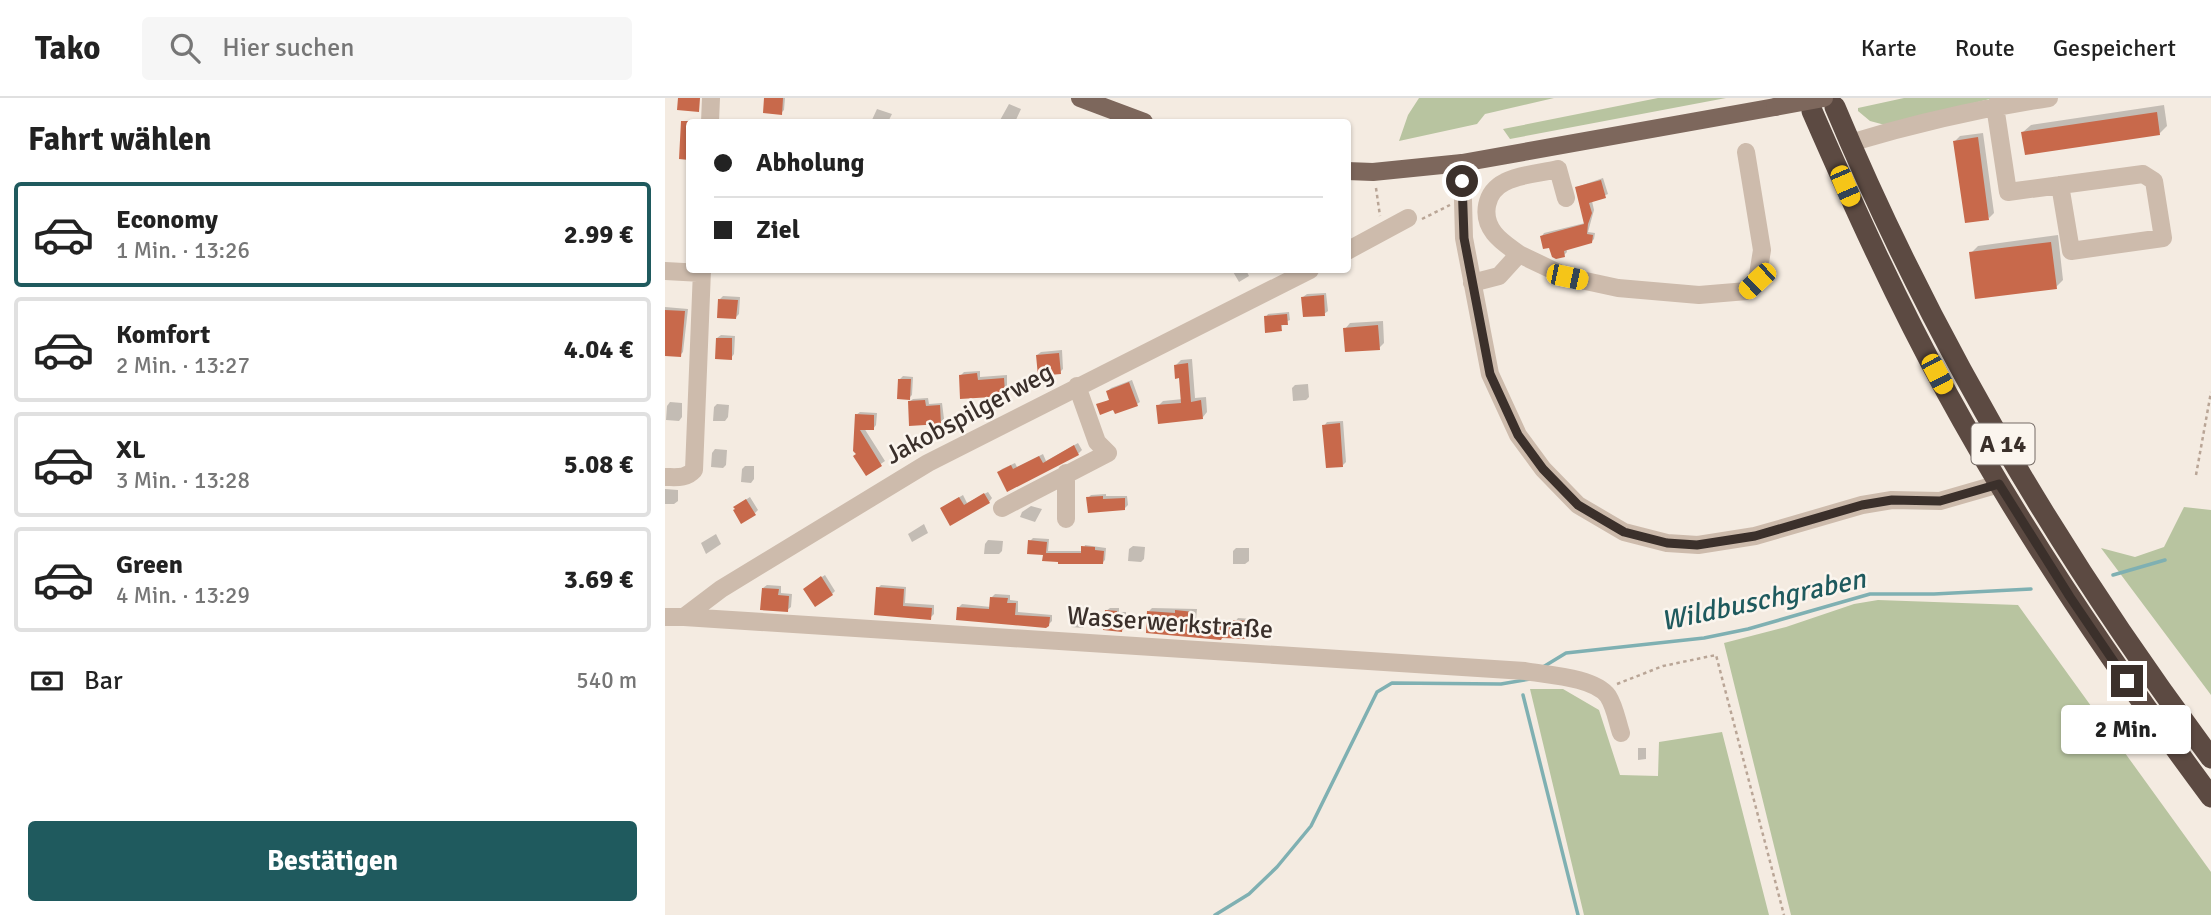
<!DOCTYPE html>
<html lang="de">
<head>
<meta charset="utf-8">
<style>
	body { margin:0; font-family:Signika,sans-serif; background:#f6f6f6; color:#222; height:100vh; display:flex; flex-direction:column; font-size:26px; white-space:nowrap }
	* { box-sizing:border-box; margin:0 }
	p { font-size:23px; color:#767676 }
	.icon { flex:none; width:38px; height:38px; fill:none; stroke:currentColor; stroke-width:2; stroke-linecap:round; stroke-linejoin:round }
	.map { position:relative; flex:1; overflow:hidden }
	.side { display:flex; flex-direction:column; background:#fff; width:665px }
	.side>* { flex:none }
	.hud { position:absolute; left:21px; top:21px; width:665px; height:154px; border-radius:7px; box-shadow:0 2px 5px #0004; display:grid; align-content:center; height:154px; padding:0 28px; background:#fff }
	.end { position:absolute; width:32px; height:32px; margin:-16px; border:9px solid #3b302b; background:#fff; box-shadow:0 0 0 4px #fff }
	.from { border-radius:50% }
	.bubble { position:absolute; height:49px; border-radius:7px; background:#fff; box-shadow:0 2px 5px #0004; font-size:23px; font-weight:700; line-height:49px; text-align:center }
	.car { position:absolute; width:21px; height:42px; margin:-21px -10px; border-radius:9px; box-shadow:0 0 5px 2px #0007; background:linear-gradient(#f5c518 24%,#345 0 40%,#f5c518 0 76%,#345 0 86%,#f5c518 0) }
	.hud b { display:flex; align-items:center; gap:24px; height:66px; font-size:26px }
	.hud b+b { border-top:2px solid #e0e0e0 }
	.hud i { width:18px; height:18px; background:#222 }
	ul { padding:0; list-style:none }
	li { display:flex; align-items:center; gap:21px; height:105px; margin:0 14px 10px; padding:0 14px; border:4px solid #e0e0e0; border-radius:7px }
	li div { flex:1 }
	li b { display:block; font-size:26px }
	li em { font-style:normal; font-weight:700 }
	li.selected { border-color:#1f5a5e }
	li>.icon { width:63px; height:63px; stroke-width:1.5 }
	h2 { padding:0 28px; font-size:32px; line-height:84px }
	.pay { display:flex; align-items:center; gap:18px; height:77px; padding:0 28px; font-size:26px }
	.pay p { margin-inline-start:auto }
	.primary-button { display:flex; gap:14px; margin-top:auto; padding:14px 28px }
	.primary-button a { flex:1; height:80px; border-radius:7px; background:#1f5a5e; color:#fff; font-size:28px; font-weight:700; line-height:80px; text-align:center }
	header { display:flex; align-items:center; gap:42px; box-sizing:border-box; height:98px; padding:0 35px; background:#fff; border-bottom:2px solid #e0e0e0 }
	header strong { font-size:33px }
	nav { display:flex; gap:38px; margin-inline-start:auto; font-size:24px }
	.search { width:490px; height:63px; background:#f6f6f6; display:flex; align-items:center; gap:18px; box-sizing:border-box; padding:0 24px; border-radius:7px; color:#767676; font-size:26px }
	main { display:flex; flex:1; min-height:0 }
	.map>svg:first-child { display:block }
	.green { fill:#b8c4a0 }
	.shadow { fill:#0003 }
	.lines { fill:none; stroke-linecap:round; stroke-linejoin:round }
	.stream { stroke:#7fb0b2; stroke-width:3.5 }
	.building { fill:#c8694b }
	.path { stroke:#b9a596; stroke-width:2.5; stroke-dasharray:3.5 3.5; stroke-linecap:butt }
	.minor { stroke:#cdbbac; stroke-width:18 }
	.major { stroke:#7d675c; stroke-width:18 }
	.highway { stroke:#5c4a42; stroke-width:21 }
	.major-bridge { stroke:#7d675c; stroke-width:18 }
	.route { stroke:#3b302b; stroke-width:9 }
	.labels { text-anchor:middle; stroke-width:5; stroke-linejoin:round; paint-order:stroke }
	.shield { fill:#fbf5ee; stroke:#756b66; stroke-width:2 }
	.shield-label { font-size:24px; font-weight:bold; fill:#3b302b }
	.street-label { font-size:26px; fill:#3b302b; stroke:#fbf5ee }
	.water-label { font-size:28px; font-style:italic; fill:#1f5a5e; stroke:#fbf5ee }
</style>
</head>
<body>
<header>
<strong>Tako</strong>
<div class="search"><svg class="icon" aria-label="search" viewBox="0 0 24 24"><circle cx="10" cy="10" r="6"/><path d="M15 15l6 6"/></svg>Hier suchen</div>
<nav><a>Karte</a><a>Route</a><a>Gespeichert</a></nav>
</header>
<main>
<section class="side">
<h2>Fahrt wählen</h2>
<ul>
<li class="selected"><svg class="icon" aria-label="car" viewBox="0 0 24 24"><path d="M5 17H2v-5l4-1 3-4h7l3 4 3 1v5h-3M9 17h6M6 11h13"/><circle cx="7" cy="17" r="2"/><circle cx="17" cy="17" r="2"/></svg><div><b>Economy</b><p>1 Min. · 13:26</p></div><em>2.99 €</em></li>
<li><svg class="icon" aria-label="car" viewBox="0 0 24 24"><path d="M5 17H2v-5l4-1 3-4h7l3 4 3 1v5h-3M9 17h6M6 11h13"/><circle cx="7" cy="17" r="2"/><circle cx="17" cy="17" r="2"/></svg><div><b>Komfort</b><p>2 Min. · 13:27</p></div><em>4.04 €</em></li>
<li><svg class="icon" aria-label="car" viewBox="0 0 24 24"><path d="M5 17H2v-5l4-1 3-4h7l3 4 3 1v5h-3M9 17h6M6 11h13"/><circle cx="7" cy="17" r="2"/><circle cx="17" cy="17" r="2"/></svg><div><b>XL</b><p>3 Min. · 13:28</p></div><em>5.08 €</em></li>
<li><svg class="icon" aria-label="car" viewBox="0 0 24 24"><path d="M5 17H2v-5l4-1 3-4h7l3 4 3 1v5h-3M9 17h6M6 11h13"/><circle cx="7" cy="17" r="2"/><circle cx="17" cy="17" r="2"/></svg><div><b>Green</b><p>4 Min. · 13:29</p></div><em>3.69 €</em></li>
</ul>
<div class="pay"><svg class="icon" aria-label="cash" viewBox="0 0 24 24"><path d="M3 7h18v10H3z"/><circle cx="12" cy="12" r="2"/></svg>Bar<p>540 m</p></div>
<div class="primary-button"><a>Bestätigen</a></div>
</section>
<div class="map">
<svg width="1546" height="817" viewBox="0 0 1546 817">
	<rect width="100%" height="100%" fill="#f4ebe1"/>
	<path class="green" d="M754 0H889L820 16 812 26 734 43 743 17Z
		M993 0H1061L845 41 838 31Z
		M1239 0H1329L1220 27 1205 23 1193 13V10Z
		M1519 409 1546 412V597L1436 450 1470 459 1499 449Z
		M1213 502 1353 507 1546 774V817H1126L1059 545 1121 529 1189 506Z
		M865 591H898L934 612 955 677 993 678 994 644 1057 634 1104 817H919Z"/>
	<path class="shadow" d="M101 0H120L119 12 116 15Z
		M344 6 356 11 350 24H334Z
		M1499 7 1502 28 1494 36 1358 34 1366 27Z
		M212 11 227 16 223 24H206Z
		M1318 35 1329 115 1324 120 1290 43 1295 38Z
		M938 80 943 96 927 103 929 112 923 134 930 135 929 141 926 144 901 150 902 154 899 157 877 138 879 135 920 125 912 89Z
		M1393 137 1398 182 1391 189 1306 155 1313 148Z
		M567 172H581L584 178 574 184Z
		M661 195 663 213 659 216 638 199 642 196Z
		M58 198 75 199 74 216 71 219 55 201Z
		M0 209 23 211 18 254 15 257H0Z
		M624 214 625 222 618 225 616 232 601 219 603 216Z
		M718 223 719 245 714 250 680 231 685 225Z
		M56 237 70 238 69 256 66 260 52 240Z
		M397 252 398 271 395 274 372 257 376 254Z
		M527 261 530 300 541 299 542 314 538 319 493 308 498 303 518 301 516 278 511 267 516 262Z
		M315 273V279L342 277V289L326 297 296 277 299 274Z
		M238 278 248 279 247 297 244 300 235 281Z
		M467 282 475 304 472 306 449 310 433 307 446 301 443 293 446 290Z
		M643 286 644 299 641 302 628 303 627 290 630 287Z
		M263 300 264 306 277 305 279 321 275 324 244 304 248 301Z
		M5 304 17 305V319L14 323 1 322 2 308Z
		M52 306 64 307 63 319 60 323H48L49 309Z
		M195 314 212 315 211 327 208 331 199 330 220 363 201 376 192 356 191 317Z
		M678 323 681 364 678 367 659 328 662 324Z
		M413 345 417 352 413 356 343 392 334 374 337 371 350 365 352 369 378 356 381 363Z
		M50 351 62 352 61 367 58 370 46 369 47 355Z
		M80 368H89V381L86 385 76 384 77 371Z
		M0 391 13 392V403L9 406H0Z
		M323 394 327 400 324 404 286 425 281 407 298 397 302 405Z
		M441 396V398H462L463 407 459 411 423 400 426 397Z
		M85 399 93 412 90 415 74 406Z
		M366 408 377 411 370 424 355 419 357 414Z
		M259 426 263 435 247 444 243 436Z
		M51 436 56 446 41 456 36 445Z
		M368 440 384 441 383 453H418L420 447 441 450 440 462 437 465 379 456 365 443Z
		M323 442 338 443 337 453 334 456H319L320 446Z
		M468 448 480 449 479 461 476 464 463 463 464 451Z
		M571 450H584V463L580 466H568V453Z
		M160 477 170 493 167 496 143 488Z
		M102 487 116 488V495L127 496 126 509 122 512 98 490Z
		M216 487 241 489 240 505 269 507V516L265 520 211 515 213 490Z
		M330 496 345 497V502L353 503V514L387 517V523L383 527 294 509 297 506 326 509V500Z
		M445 510H454V514H461L460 529 457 532 441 513Z
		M487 510 532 511 531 521 570 524 573 520 587 521V536L584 539 484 513Z
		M409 518 421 519V526L418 530 406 529V521Z
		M973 650H981V661L973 662Z"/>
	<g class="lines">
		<path class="stream" d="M1448 477 1500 462
			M878 569 901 555 1039 540 1083 531 1205 496H1269L1366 491
			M858 597 913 817
			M550 817 584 796 612 769 646 728 712 594 727 585 836 586 865 581"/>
	</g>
	<path class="building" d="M13 0H35L34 14 12 12Z
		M99 0H118L117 17 98 15Z
		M1492 14 1495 37 1360 57 1356 34Z
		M16 23H24V62L14 61Z
		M1313 39 1324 122 1300 125 1288 43Z
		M936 82 941 100 924 105 927 115 923 126 922 136 928 137 927 145 899 153 900 159 891 161 887 159 884 150 878 151 875 138 919 126 910 89Z
		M1386 144 1392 191 1310 201 1304 154Z
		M659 197 660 218 638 219 636 199Z
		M53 201 73 202 71 221 52 220Z
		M0 212 20 213 16 259 0 258Z
		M622 216 623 227H616L617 233 600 235 599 218Z
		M713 227 715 252 680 254 678 230Z
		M51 240H67V262L50 261Z
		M394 255 396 276 373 278 371 257Z
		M523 265 526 304 536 302 538 321 493 326 491 307 516 305 514 280 510 281 509 267Z
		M312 275 313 282 339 280 340 294 327 295V299L295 301 294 277Z
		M233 281H246L245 302 232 301Z
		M464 284 473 308 450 316 448 312 435 317 431 306 444 302 441 293Z
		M260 302 261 308 275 307 276 326 244 328 243 303Z
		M190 316 209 317V332H195L217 368 201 378 188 358 191 356 188 353Z
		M675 325 678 369 661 370 657 327Z
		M409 347 414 357 342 394 332 374 346 367 348 371 374 358 378 365Z
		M319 395 325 405 285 428 275 410 294 399 299 407Z
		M438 398V401L460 400V412L423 415 421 399Z
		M81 401 91 417 76 426 68 412 70 411 68 409Z
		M363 442 382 444 381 455H416V448L430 449V452L439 453 438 466H393V464L377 463 378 457 362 456Z
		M156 478 168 497 150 509 138 491Z
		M211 489 239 491 238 508 267 510 266 522 209 517Z
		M97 490 114 491 113 497 124 498 123 514 95 512Z
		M325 499 343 500 342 505H351L350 517 385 519 384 528 381 530 291 522 292 509 324 511Z
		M440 512 452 513 451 517H459L457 534 438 532Z
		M510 512 529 514V523L568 526V522L585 523 584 541 557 540 556 542 481 535 482 513 510 515Z"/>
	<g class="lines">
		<path class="path" d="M711 90 715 118
			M757 121 785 107
			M1531 377 1546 294
			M952 586 998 568 1051 557 1119 817"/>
		<path class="minor" d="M1330 8 1343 94 1478 76 1489 83 1498 140 1406 153 1395 87
			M45 24 46 0
			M1185 45C1251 25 1316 10 1384 0
			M797 65 799 140 825 276 853 337 878 371 913 407 959 434 1002 445 1033 447 1090 438 1197 407 1227 402 1275 403 1334 386
			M682 153 743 120
			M854 156 902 179 953 190 1034 197 1082 193 1092 183 1097 152 1081 54
			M0 173 37 175
			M807 185 834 178 854 156C846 150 836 144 829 135 816 118 820 94 840 84 855 76 877 75 893 71L901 100
			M0 379C11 379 21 381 29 372L37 172
			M337 410 443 355 432 344 412 288
			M401 421V375
			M0 519H19L56 491 263 365 645 172
			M19 519 860 573C882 577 929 579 943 598 950 609 952 623 956 635"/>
		<path class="major" d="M415 0 479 24
			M682 73 708 74 797 65 1110 9"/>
		<path class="highway" d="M1170 9C1267 241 1396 459 1546 660
			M1147 13C1189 109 1232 204 1282 295 1359 436 1450 570 1546 699"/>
		<path class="major-bridge" d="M1110 9 1159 0"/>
	</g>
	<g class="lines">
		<path class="route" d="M797 83 799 140 825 276 853 337 878 371 913 407 959 434 1002 445 1032 447 1090 438 1197 407 1227 402 1275 403 1334 386 1405 499 1462 583"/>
	</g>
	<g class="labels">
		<rect class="shield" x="1306.5" y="325.5" width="63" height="41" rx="5"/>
		<g class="shield-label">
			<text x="1338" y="354">A 14</text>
		</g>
		<g class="street-label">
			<text transform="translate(304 315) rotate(-28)" y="9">Jakobspilgerweg</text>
			<text transform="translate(505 524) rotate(4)" y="9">Wasserwerkstraße</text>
		</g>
		<g class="water-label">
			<text transform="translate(1098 501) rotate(-12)" y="10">Wildbuschgraben</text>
		</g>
	</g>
</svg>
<i class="end from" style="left:797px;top:83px"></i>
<i class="end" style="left:1462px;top:583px"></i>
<div class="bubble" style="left:1396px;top:607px;width:130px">2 Min.</div>
<i class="car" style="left:1180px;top:88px;rotate:157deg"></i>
<i class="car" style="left:902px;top:179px;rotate:102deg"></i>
<i class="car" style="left:1092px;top:183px;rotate:227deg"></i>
<i class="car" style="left:1272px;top:276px;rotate:152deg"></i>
<div class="hud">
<b><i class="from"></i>Abholung</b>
<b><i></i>Ziel</b>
</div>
</div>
</main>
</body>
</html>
